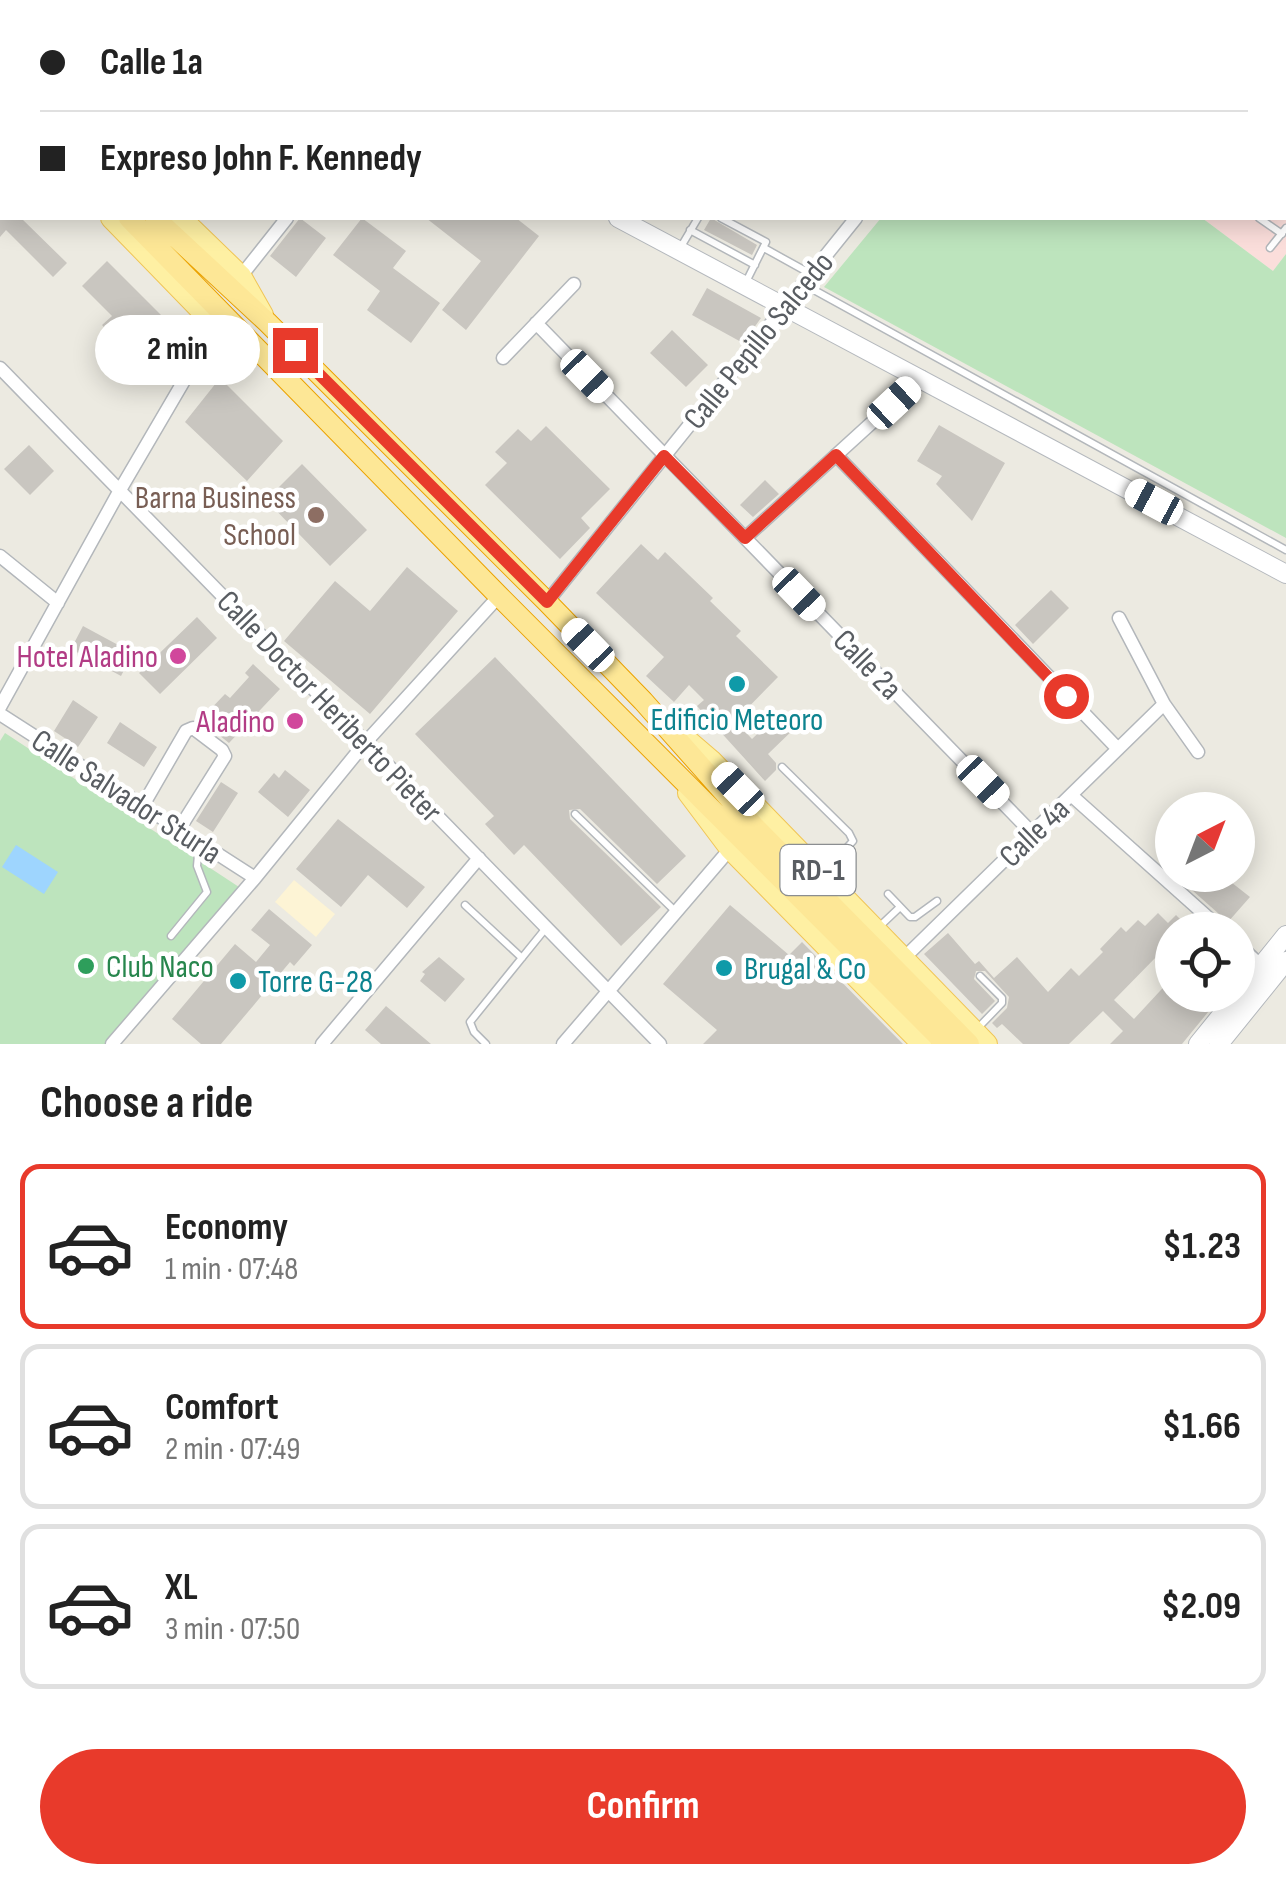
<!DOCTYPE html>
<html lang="en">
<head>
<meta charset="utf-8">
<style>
	body { margin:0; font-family:"Sofia Sans Condensed",sans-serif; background:#f2f2f2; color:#222; height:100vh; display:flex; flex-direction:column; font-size:38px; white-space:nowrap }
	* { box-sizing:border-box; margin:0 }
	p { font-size:32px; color:#767676 }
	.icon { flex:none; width:55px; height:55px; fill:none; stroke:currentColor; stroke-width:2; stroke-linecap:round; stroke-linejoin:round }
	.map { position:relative; height:1044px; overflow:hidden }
	.side { display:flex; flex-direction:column; background:#fff; flex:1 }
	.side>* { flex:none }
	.banner { position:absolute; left:0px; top:0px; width:1288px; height:220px; box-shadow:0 5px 25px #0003; display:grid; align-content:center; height:220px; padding:0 40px; background:#fff }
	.needle { width:65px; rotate:42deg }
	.fabs { position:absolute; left:1155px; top:792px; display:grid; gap:20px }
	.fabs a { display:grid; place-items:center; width:100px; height:100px; border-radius:50%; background:#fff; box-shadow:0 5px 25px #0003; font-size:50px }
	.end { position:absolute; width:45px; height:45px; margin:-22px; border:12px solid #e83a2b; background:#fff; box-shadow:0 0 0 5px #fff }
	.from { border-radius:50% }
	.bubble { position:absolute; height:70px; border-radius:35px; background:#fff; box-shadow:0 5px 25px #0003; font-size:32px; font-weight:700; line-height:70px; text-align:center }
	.car { position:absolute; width:30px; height:60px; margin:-30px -15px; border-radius:12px; box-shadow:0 0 8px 2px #0007; background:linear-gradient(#fff 24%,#345 0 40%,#fff 0 76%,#345 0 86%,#fff 0) }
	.banner b { display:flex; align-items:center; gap:35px; height:95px; font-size:38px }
	.banner b+b { border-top:2px solid #e0e0e0 }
	.banner i { width:25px; height:25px; background:#222 }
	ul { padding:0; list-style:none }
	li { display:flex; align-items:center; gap:30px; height:165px; margin:0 20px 15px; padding:0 20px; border:5px solid #e0e0e0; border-radius:20px }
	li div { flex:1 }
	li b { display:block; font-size:38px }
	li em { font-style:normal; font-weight:700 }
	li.active { border-color:#e83a2b }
	li>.icon { width:90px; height:90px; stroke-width:1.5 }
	h2 { padding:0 40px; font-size:45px; line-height:120px }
	.primary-button { display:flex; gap:20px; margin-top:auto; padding:20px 40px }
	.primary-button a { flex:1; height:115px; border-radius:60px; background:#e83a2b; color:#fff; font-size:40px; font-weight:700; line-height:115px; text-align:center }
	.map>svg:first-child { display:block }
	.commercial { fill:#fdf4d5 }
	.medical { fill:#fbdedb }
	.green { fill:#bde4bd }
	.water { fill:#9ed5fe }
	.building { fill:#c9c6c0 }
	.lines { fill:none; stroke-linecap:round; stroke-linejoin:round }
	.service-casing { stroke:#b3b7bb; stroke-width:9 }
	.minor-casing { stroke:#b3b7bb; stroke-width:15 }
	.secondary-casing { stroke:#b4b8bd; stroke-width:20 }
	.primary-casing { stroke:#f0c556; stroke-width:22 }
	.trunk-casing { stroke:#eba201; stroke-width:22 }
	.service { stroke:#fff; stroke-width:6 }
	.minor { stroke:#fff; stroke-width:12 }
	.secondary { stroke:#fff; stroke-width:18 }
	.primary { stroke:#fef0a3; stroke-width:20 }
	.trunk { stroke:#fde796; stroke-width:20 }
	.route { stroke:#e83a2b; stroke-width:12 }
	.education-dot { fill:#8d6e63; stroke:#fff; stroke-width:4 }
	.hotel-dot { fill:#d1479c; stroke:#fff; stroke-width:4 }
	.culture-dot { fill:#0f9aa8; stroke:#fff; stroke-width:4 }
	.leisure-dot { fill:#2e9e5b; stroke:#fff; stroke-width:4 }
	.labels { text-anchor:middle; stroke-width:9; stroke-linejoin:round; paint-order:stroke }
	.shield { fill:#fff; stroke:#8b8e91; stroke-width:2.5 }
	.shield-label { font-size:30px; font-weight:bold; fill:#595d62 }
	.street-label { font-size:32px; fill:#595d62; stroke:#fff }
	.education-label { font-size:32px; fill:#785e54; stroke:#fff; text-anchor:end }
	.hotel-label { font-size:32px; fill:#b23c85; stroke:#fff; text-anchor:end }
	.culture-label { font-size:32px; fill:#0d838f; stroke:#fff; text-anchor:start }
	.leisure-label { font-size:32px; fill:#27864d; stroke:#fff; text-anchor:start }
</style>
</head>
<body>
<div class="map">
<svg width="1286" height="1044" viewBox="0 0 1286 1044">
	<rect width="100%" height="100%" fill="#eceae1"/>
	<path class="commercial" d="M294 880 335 914 316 937 275 902Z"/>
	<path class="medical" d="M1058 0H1286V254L1273 271 1202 218H1285V2H1056Z"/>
	<path class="green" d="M881 218H1202L1273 271 1286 254V538L824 287Z
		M5 733 239 887 105 1044H0V741Z"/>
	<path class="water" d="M16 845 58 872 44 894 2 867Z"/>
	<path class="building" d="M0 218H21L67 263 53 277 6 230 0 237Z
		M300 218 326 238 296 277 270 256Z
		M362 218 406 251 393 268 440 303 411 343 367 310 380 291 333 255Z
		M426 218H516L539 236 466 330 442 310 481 261Z
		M711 218 757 245 752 255 704 230Z
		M107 261 186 340 161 365 144 348 134 358 102 325 112 316 82 286Z
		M707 288 761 318 743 343 692 315Z
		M672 330 708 365 686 387 650 353Z
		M220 378 283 441 247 481 185 422Z
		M939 425 1005 463 972 521 936 484 942 476 917 461Z
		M546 426 610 489 581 518 590 528 560 559 485 485 507 463 495 452 518 429 531 441Z
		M29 445 54 471 30 495 4 469Z
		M302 464 367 530 330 566 266 500Z
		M765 480 779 494 753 517 740 505Z
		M641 544 658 560 665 552 713 598 710 601 741 631 736 636 778 677 735 721 752 739 782 710 797 726 768 754 776 763V770L765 781 697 706 704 700 689 685 674 702 646 676 664 657 596 593Z
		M407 567 458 611 370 714 284 641 335 581 370 611Z
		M1051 590 1069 608 1033 644 1015 625Z
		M197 617 217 638 160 694 139 673Z
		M83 626 133 653 121 676 71 649Z
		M495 657 686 856 657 884 580 809 569 810 570 819 661 907 621 946 524 845 514 855 485 824 494 816 415 734Z
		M253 664 280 689 229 743 200 720 225 694 230 698 249 677 245 673Z
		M73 700 98 717 78 747 54 731Z
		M120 722 157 747 144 767 107 743Z
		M285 770 310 790 288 817 258 792 274 773 279 778Z
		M221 782 238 793 213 832 196 821Z
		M338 819 425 887 407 908 368 875 341 907 296 869Z
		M1175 875H1222L1250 897 1228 922Z
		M730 905 789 955 802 942 903 1044H703L717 1030 663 984Z
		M269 909 312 945 294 966 290 962 221 1044H201L172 1019 235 944 256 962 270 945 251 930Z
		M1158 913 1168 923 1176 915 1191 930H1172V965L1160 953 1114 1000 1134 1019 1172 978V995H1222L1182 1044H1110L1123 1031 1103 1011 1069 1044H1023L1002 1024 997 1028 992 1023 1007 1008 1009 997 985 971H976L974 979 995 1001 982 1014 924 954 948 933 975 964 979 961 994 978 1017 957 1048 992 1071 968 1079 976 1103 952 1100 949 1121 927 1126 932 1138 920 1145 926Z
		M439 957 465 979 445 1002 420 981 425 974 422 972Z
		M386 1006 431 1044H381L365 1030Z"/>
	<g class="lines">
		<defs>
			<path id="service" d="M1153 0 1156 2
				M39 2 41 0
				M1173 2 1175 0
				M1285 101 1286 99
				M1285 153 1286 154
				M721 218 766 242 745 284
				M1259 218 1282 234
				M690 230 755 265
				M764 248 811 274
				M1270 248 1286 228
				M679 250 698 218
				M805 285 1286 550
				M782 767 849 833 853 841 826 870
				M575 814 675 911
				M888 894 910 917H915L937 901
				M465 905 522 958
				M880 926 899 908
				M171 936 207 892 197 866 199 844
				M976 1030 1002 1003V998L980 976
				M486 1044 474 1032 470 1022 546 928"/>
			<path id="minor" d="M797 0 800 2
				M455 2 457 0
				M731 2 733 0
				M1025 2 1027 0
				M241 276 287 218
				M536 323 1032 833
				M503 358 574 284
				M0 368 660 1044
				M836 455 1118 749
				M745 538 922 377
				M0 556 58 603
				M547 602 856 218
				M1119 618 1164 704 1198 752
				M0 707 120 490 216 326
				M0 714 255 878
				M1071 795 1222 930
				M142 807 186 731 193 728 222 750 225 756 178 831
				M1238 944 1261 966
				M903 959 1164 704
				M112 1044 255 878 365 743 499 596
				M322 1044 479 858
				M563 1044 730 849"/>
			<path id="secondary" d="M335 0 337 2
				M618 218 1286 574
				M1198 1044 1286 935
				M1219 1044 1286 961"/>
			<path id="primary" d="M0 39 2 42
				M0 104 2 107
				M111 218 216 326 252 348
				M181 218 241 276 263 315
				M683 736 711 760 987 1044
				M688 793 730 849 922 1044"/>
			<path id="trunk" d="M0 60 2 63
				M0 82 2 84
				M129 218 499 596 946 1044
				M155 218 267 322 547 602 643 701 753 825 969 1044"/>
		</defs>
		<use href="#service" class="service-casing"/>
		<use href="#minor" class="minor-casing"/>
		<use href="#secondary" class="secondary-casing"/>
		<use href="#primary" class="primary-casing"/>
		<use href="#trunk" class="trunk-casing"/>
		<use href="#service" class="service"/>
		<use href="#minor" class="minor"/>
		<use href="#secondary" class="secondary"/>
		<use href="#primary" class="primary"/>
		<use href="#trunk" class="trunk"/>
	</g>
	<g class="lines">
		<path class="route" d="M295 350 547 602 664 456 745 538 836 455 1066 696"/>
	</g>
	<circle class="education-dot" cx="316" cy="515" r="10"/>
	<g class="hotel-dot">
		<circle cx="178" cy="656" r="10"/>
		<circle cx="295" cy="721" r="10"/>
	</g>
	<g class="culture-dot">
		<circle cx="737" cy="684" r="10"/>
		<circle cx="724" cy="968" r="10"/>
		<circle cx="238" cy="981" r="10"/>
	</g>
	<circle class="leisure-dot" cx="86" cy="966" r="10"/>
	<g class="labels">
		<rect class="shield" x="780.5" y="845" width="75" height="50" rx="8"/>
		<g class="shield-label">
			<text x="818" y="880">RD-1</text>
		</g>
		<g class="street-label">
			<text transform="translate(758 340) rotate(-51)" y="11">Calle Pepillo Salcedo</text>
			<text transform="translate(868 664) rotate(46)" y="11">Calle 2a</text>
			<text transform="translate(330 706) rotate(46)" y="11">Calle Doctor Heriberto Pieter</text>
			<text transform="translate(127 796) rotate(33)" y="11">Calle Salvador Sturla</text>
			<text transform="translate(1034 832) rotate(-44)" y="11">Calle 4a</text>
		</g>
		<g class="education-label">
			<text x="296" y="508">Barna Business<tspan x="296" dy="37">School</tspan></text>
		</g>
		<g class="hotel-label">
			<text x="158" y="667">Hotel Aladino</text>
			<text x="275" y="732">Aladino</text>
		</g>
		<g class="culture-label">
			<text x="737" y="730" text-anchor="middle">Edificio Meteoro</text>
			<text x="744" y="979">Brugal &amp; Co</text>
			<text x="258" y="992">Torre G-28</text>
		</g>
		<g class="leisure-label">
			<text x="106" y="977">Club Naco</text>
		</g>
	</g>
</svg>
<div class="fabs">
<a><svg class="needle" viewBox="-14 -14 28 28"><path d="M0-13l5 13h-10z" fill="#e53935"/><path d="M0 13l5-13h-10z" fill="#767676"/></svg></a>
<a><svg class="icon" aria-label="locate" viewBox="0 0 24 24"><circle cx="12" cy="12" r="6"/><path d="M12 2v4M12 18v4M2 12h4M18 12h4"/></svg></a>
</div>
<i class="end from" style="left:1066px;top:696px"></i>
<i class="end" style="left:295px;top:350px"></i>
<div class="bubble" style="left:95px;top:315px;width:165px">2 min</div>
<i class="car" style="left:587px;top:376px;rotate:136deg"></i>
<i class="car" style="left:894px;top:403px;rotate:47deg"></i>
<i class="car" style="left:1154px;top:502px;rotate:298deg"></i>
<i class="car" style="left:799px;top:594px;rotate:136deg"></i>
<i class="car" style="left:588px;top:645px;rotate:316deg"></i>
<i class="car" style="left:983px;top:782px;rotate:136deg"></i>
<i class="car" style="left:738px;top:789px;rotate:316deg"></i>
<div class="banner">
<b><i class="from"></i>Calle 1a</b>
<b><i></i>Expreso John F. Kennedy</b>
</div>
</div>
<section class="side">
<h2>Choose a ride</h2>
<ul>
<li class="active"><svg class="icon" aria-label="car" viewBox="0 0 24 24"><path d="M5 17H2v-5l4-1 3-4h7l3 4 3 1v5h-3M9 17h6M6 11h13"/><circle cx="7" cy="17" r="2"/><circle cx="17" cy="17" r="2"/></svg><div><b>Economy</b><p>1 min · 07:48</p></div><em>$1.23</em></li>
<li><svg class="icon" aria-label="car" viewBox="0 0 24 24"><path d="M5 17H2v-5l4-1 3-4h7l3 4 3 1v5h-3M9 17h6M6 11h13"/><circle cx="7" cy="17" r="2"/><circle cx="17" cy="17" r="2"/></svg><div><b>Comfort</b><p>2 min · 07:49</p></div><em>$1.66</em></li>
<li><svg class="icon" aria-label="car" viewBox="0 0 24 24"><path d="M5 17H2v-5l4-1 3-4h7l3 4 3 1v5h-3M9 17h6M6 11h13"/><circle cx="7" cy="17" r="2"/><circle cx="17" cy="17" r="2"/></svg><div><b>XL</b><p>3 min · 07:50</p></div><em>$2.09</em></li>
</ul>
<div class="primary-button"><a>Confirm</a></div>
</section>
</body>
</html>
